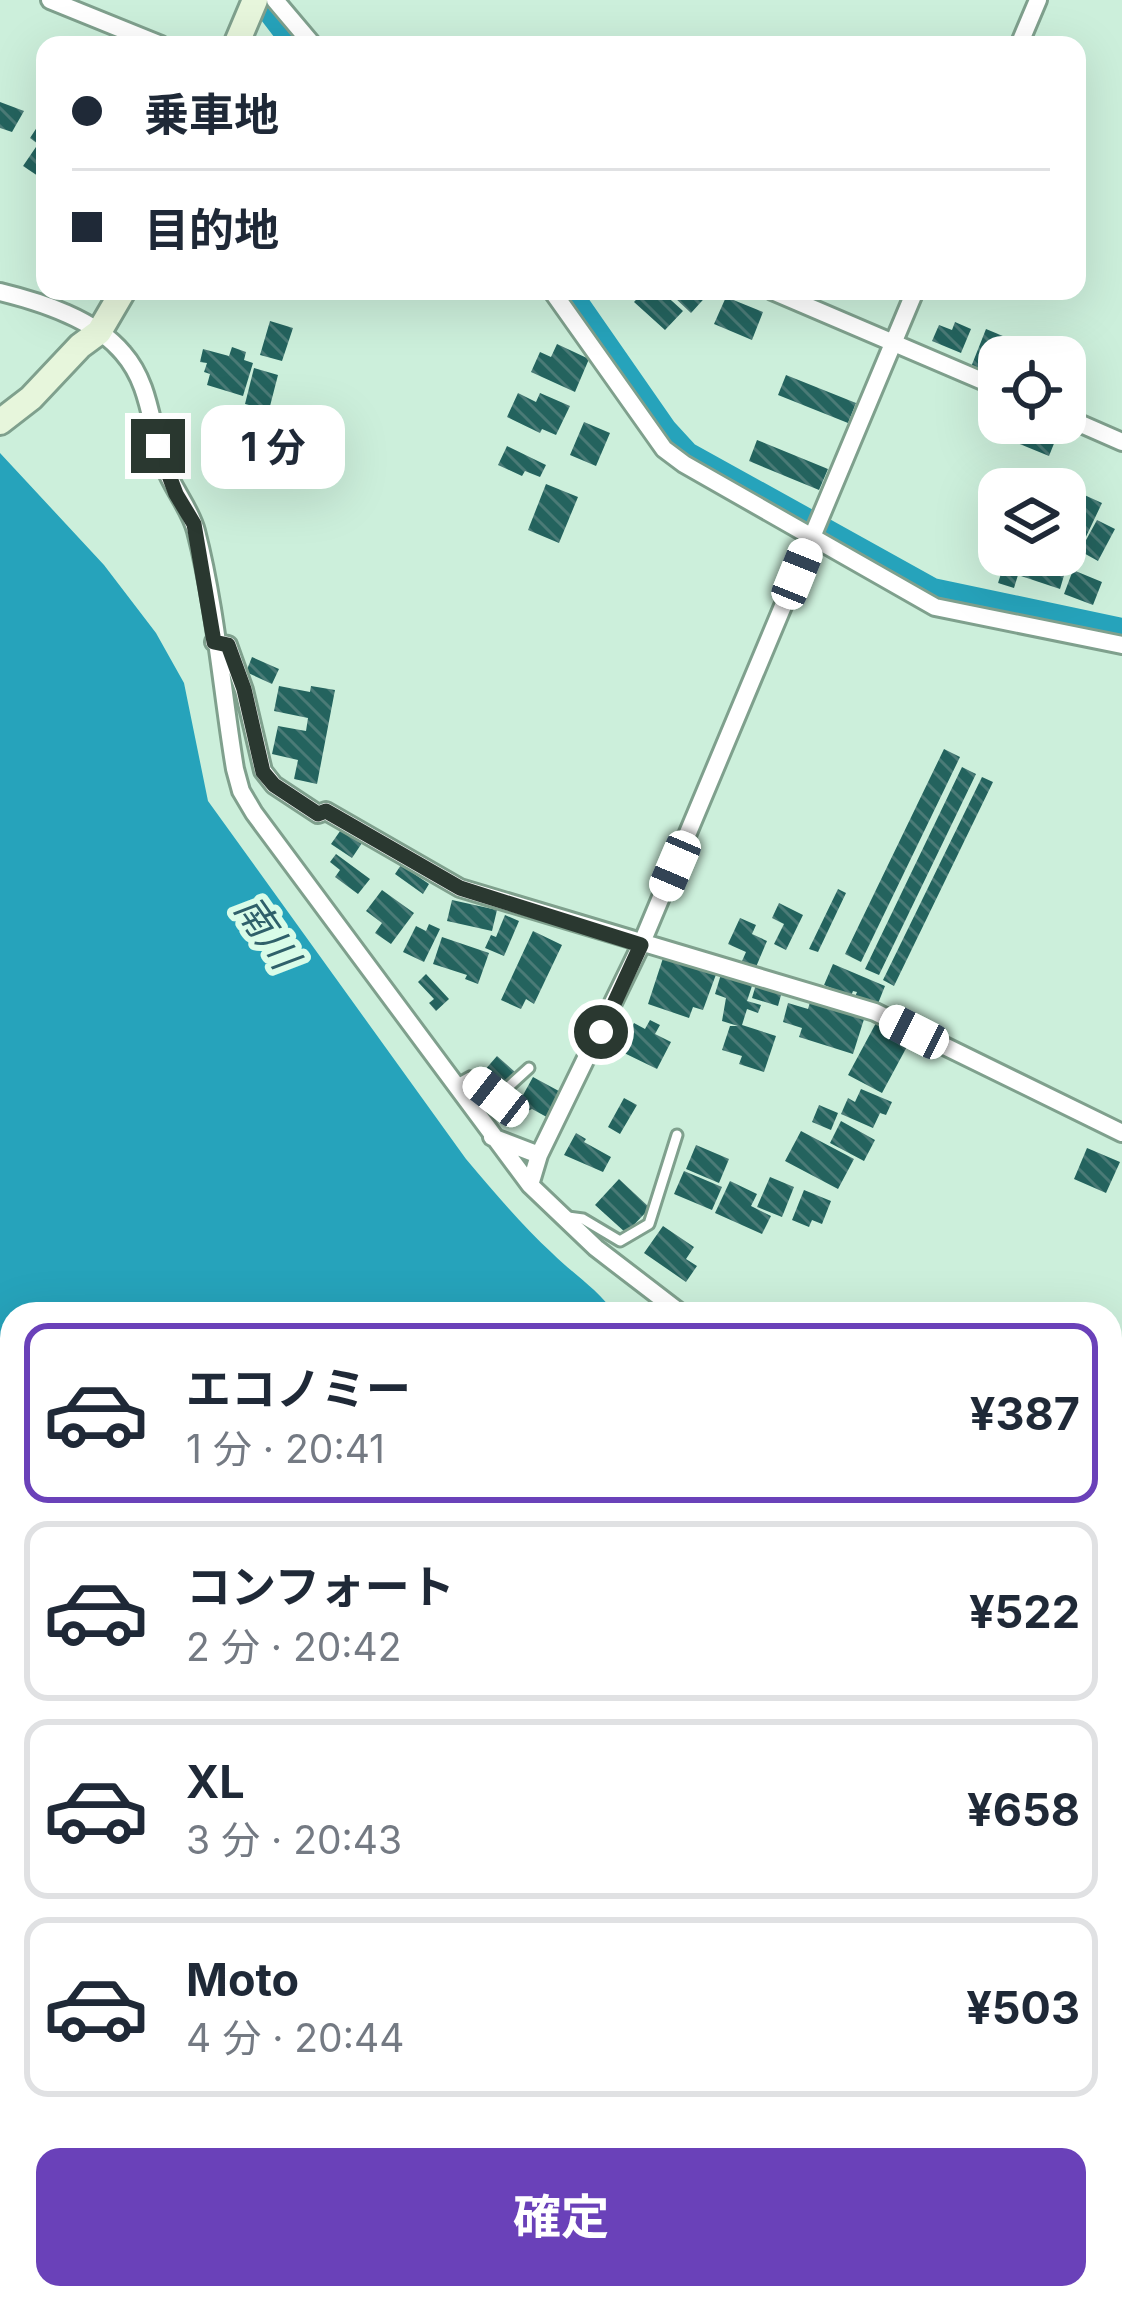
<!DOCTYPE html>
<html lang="ja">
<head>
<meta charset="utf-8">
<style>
	body { margin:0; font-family:Inter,"Noto Sans JP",sans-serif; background:#f2f2f3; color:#1f2937; height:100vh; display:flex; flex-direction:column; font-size:45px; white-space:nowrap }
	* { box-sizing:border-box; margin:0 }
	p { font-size:39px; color:#747a83 }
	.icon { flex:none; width:66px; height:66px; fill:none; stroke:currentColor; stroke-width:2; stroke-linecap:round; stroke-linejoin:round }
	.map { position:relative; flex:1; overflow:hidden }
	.panel { position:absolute; left:0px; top:1302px; width:1122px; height:1008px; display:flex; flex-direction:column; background:#fff; border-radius:36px 36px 0 0; box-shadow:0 12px 48px #0002 }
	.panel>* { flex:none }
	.hud { position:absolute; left:36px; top:36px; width:1050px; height:264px; border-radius:24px; box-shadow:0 12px 48px #0002; display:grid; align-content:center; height:264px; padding:0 36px; background:#fff }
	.tools { position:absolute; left:978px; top:336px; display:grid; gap:24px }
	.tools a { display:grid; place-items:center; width:108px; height:108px; border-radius:24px; background:#fff; box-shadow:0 12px 48px #0002; font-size:60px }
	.end { position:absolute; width:54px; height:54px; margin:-27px; border:15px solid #2a3830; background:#fff; box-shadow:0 0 0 6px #fff }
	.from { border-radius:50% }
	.bubble { position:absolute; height:84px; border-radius:24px; background:#fff; box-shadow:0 12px 48px #0002; font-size:39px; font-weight:700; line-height:84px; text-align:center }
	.car { position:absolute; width:36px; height:72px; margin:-36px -18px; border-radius:15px; box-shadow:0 0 9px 3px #0007; background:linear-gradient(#fff 24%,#345 0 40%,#fff 0 76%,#345 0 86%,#fff 0) }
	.hud b { display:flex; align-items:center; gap:42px; height:114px; font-size:45px }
	.hud b+b { border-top:3px solid #e0e1e3 }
	.hud i { width:30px; height:30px; background:#1f2937 }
	ul { padding:21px 0 0; list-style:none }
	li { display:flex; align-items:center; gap:36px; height:180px; margin:0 24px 18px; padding:0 12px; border:6px solid #e0e1e3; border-radius:24px }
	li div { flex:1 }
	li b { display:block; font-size:45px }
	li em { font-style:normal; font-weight:700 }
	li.on { border-color:#6a41b9 }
	li>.icon { width:108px; height:108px; stroke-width:1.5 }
	.primary-button { display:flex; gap:24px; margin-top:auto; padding:24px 36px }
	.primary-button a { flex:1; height:138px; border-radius:24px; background:#6a41b9; color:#fff; font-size:48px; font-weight:700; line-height:138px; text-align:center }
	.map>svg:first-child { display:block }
	.water { fill:#26a3bb }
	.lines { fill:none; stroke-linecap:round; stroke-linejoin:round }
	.river { stroke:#26a3bb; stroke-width:30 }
	.building { fill:url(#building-back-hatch) }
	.service-casing { stroke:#7fa08d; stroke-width:15 }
	.minor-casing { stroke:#7fa08d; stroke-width:22 }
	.secondary-casing { stroke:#7fa08d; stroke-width:30 }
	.service { stroke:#fff; stroke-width:9 }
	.minor { stroke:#fff; stroke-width:16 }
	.secondary { stroke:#e7f6dc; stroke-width:24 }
	.route { stroke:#2a3830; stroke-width:15 }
	.labels { text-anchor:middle; stroke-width:12; stroke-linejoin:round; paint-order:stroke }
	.water-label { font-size:39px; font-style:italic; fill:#2f606a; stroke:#d9fce8 }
</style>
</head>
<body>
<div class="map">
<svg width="1122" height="2310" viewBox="0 0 1122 2310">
	<defs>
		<pattern id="building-back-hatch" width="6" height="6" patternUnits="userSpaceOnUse" patternTransform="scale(3)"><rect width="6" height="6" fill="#24635e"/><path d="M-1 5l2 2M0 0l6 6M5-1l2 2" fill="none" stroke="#4b7b77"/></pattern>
	</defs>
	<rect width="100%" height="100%" fill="#ccefdb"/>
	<path class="water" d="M0 453 104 565 156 633 184 683 208 801 466 1159C493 1191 521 1224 552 1253 573 1274 598 1289 615 1314H12V2298H1110V1567L1122 1572V2310H0Z"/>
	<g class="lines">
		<path class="river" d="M270 7 299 45
			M565 291 663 432 685 456 932 593 1122 633"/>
	</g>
	<path class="building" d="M0 102 24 111 12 132 0 128Z
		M45 115V166L38 176 23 166 38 144 30 138Z
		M644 291H661L683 311 665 330 634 302Z
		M680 291H711L691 313 674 297Z
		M726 297 763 312 752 340 714 324Z
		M270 321 293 328 282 361 260 355Z
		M955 322 971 329 961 353 932 341 939 325 952 330Z
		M986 329 1032 348 1029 357H999V378L971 367Z
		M557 344 589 359 575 392 531 372 540 352 551 357Z
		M232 347 246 352 244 360 253 363 243 396 207 385 210 374 204 372 207 363 200 362 203 349 229 356Z
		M254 368 278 375 269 410 245 404Z
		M786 375 856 403 848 423 778 395Z
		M518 393 536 402 540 393 570 406 556 435 542 429 540 433 507 417Z
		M999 409V423L1061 426 1049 456 990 432Z
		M584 422 610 433 596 466 570 455Z
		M757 440 828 469 819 490 749 461Z
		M507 446 546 465 540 477 525 471 522 476 498 465Z
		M546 484 578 497 559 543 528 530Z
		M1069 488 1102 503 1083 543 1065 534V496Z
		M1097 520 1115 529 1098 561 1080 551Z
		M1007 555H1046L1068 562 1060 589 1018 575 1014 588 998 583Z
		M1073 570 1102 582 1093 605 1064 594Z
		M252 657 279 669 272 684 246 672Z
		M279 686 310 692 311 686 335 690 317 784 294 779 298 760 272 754 278 726 306 731 308 718 274 711Z
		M944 749 960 757 861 962 845 954Z
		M962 767 976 774 879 975 865 969Z
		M982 777 993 782 894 986 883 980Z
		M345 824 366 837 352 858 331 844Z
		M336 854 370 879 358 894 335 877 340 870 330 862Z
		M401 865 429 884 423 894 395 874Z
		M838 889 846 893 818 952 809 949Z
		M382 890 414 913 391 944 375 933 382 923 366 911Z
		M452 900 497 910 492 931 447 921Z
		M779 903 803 915 786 950 774 944 784 924 772 918Z
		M505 915 519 921 504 956 485 948 491 935 496 937Z
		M740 918 756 925 752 934 767 941 756 967 742 961 746 952 728 944Z
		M429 924 440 929 424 962 403 952 416 926 426 931Z
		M533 931 562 945 534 1004 526 999 521 1009 501 1000Z
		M442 937 489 953 478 984 465 979 467 975 433 964Z
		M665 952 718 969 703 1010 693 1007 689 1018 648 1004Z
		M833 964 885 986 877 1006 855 997 857 992 853 991 851 996 824 985Z
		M722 971 754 980 747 1001 761 1005 758 1013 747 1009 742 1025 776 1036 764 1072 739 1064 742 1056 722 1050 730 1026H738L722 1021 726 998 715 994Z
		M426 974 449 999 436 1011 429 1003 434 999 418 982Z
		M757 981 783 988 778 1006 752 998Z
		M811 999 865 1016 853 1054 799 1037 802 1028 783 1022 788 1003 808 1009Z
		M650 1020 660 1025 655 1034 671 1042 657 1069 620 1051 634 1023 645 1029Z
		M876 1023 910 1041 882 1093 848 1075Z
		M497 1056 515 1072 501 1087 484 1071Z
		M533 1077 568 1096 554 1121 532 1109 518 1115 513 1113Z
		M861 1089 892 1102 886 1115 880 1113 873 1128 841 1114 848 1098 855 1102Z
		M624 1098 637 1105 620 1134 608 1127Z
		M819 1105 838 1113 831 1130 812 1122Z
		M841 1121 875 1140 864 1161 830 1143Z
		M801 1131 854 1159 838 1189 785 1161Z
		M576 1133 586 1139 584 1142 611 1157 603 1172 564 1155Z
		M696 1145 729 1159 719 1183 686 1169Z
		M1087 1148 1120 1162 1106 1193 1074 1179Z
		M684 1171 722 1187 712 1210 674 1194Z
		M770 1177 794 1187 782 1217 757 1207Z
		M619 1179 650 1208 626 1233 595 1205Z
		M730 1181 757 1194 751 1206 771 1216 762 1234 715 1213Z
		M804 1190 831 1201 822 1224 812 1220 809 1227 792 1220Z
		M663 1226 694 1247 686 1259 697 1266 686 1282 644 1253Z"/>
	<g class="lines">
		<defs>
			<path id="service" d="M454 1086 470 1077 496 1098 529 1068
				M568 1217 583 1219 620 1241 649 1224 677 1135"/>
			<path id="minor" d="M50 0 161 45
				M275 0 313 45
				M1019 45 1038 0
				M552 291 664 449 684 464 935 607 1122 645
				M772 291 999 388
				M0 292C41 302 95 319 123 353 151 385 150 426 164 465 172 488 190 508 196 531 216 608 222 691 235 769L241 791 254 813 530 1185 596 1248 682 1314
				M1065 417 1122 442
				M214 642 228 645 244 690 263 771 274 785 318 814 326 811 460 888 875 1012 1122 1133
				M492 1137 539 1155
				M530 1185 539 1155 641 945 915 291
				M1110 1524 1122 1529"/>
			<path id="secondary" d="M236 45 255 0
				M0 422 31 398 80 346 99 332 123 291"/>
		</defs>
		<use href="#service" class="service-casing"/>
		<use href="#minor" class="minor-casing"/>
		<use href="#secondary" class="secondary-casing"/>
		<use href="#service" class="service"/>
		<use href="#minor" class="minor"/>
		<use href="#secondary" class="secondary"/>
	</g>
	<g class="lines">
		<path class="route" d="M158 446 176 494 194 524 214 642 228 645 244 689 263 772 274 785 318 814 326 811 460 888 641 945 601 1032"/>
	</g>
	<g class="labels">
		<g class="water-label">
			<text transform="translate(267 932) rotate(55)" y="14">南川</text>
		</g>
	</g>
</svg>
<div class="tools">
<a><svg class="icon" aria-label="locate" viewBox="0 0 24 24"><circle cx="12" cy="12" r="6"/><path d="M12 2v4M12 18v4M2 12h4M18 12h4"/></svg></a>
<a><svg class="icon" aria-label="layers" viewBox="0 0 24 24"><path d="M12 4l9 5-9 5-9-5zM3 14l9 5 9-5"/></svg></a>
</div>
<i class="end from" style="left:601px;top:1032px"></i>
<i class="end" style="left:158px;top:446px"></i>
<div class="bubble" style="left:201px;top:405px;width:144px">1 分</div>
<i class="car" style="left:797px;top:574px;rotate:22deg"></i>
<i class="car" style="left:675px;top:866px;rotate:203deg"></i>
<i class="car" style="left:914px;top:1032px;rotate:297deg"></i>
<i class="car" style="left:496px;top:1097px;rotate:308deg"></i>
<div class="hud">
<b><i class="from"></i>乗車地</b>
<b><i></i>目的地</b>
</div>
<section class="panel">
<ul>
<li class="on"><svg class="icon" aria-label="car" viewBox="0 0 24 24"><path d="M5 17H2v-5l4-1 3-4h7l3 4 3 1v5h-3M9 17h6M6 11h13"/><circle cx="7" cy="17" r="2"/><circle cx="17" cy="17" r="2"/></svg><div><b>エコノミー</b><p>1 分 · 20:41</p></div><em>¥387</em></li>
<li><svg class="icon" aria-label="car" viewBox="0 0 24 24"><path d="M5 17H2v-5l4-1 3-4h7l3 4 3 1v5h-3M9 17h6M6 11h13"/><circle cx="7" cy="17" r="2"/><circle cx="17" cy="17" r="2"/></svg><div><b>コンフォート</b><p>2 分 · 20:42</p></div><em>¥522</em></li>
<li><svg class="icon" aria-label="car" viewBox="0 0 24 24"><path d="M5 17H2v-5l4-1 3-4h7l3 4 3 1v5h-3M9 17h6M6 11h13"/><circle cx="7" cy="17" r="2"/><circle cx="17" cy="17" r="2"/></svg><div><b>XL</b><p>3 分 · 20:43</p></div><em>¥658</em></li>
<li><svg class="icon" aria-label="car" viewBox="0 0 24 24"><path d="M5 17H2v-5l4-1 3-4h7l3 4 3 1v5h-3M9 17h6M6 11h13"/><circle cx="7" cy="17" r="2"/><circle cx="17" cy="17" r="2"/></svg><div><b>Moto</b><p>4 分 · 20:44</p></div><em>¥503</em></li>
</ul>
<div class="primary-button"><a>確定</a></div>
</section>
</div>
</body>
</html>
